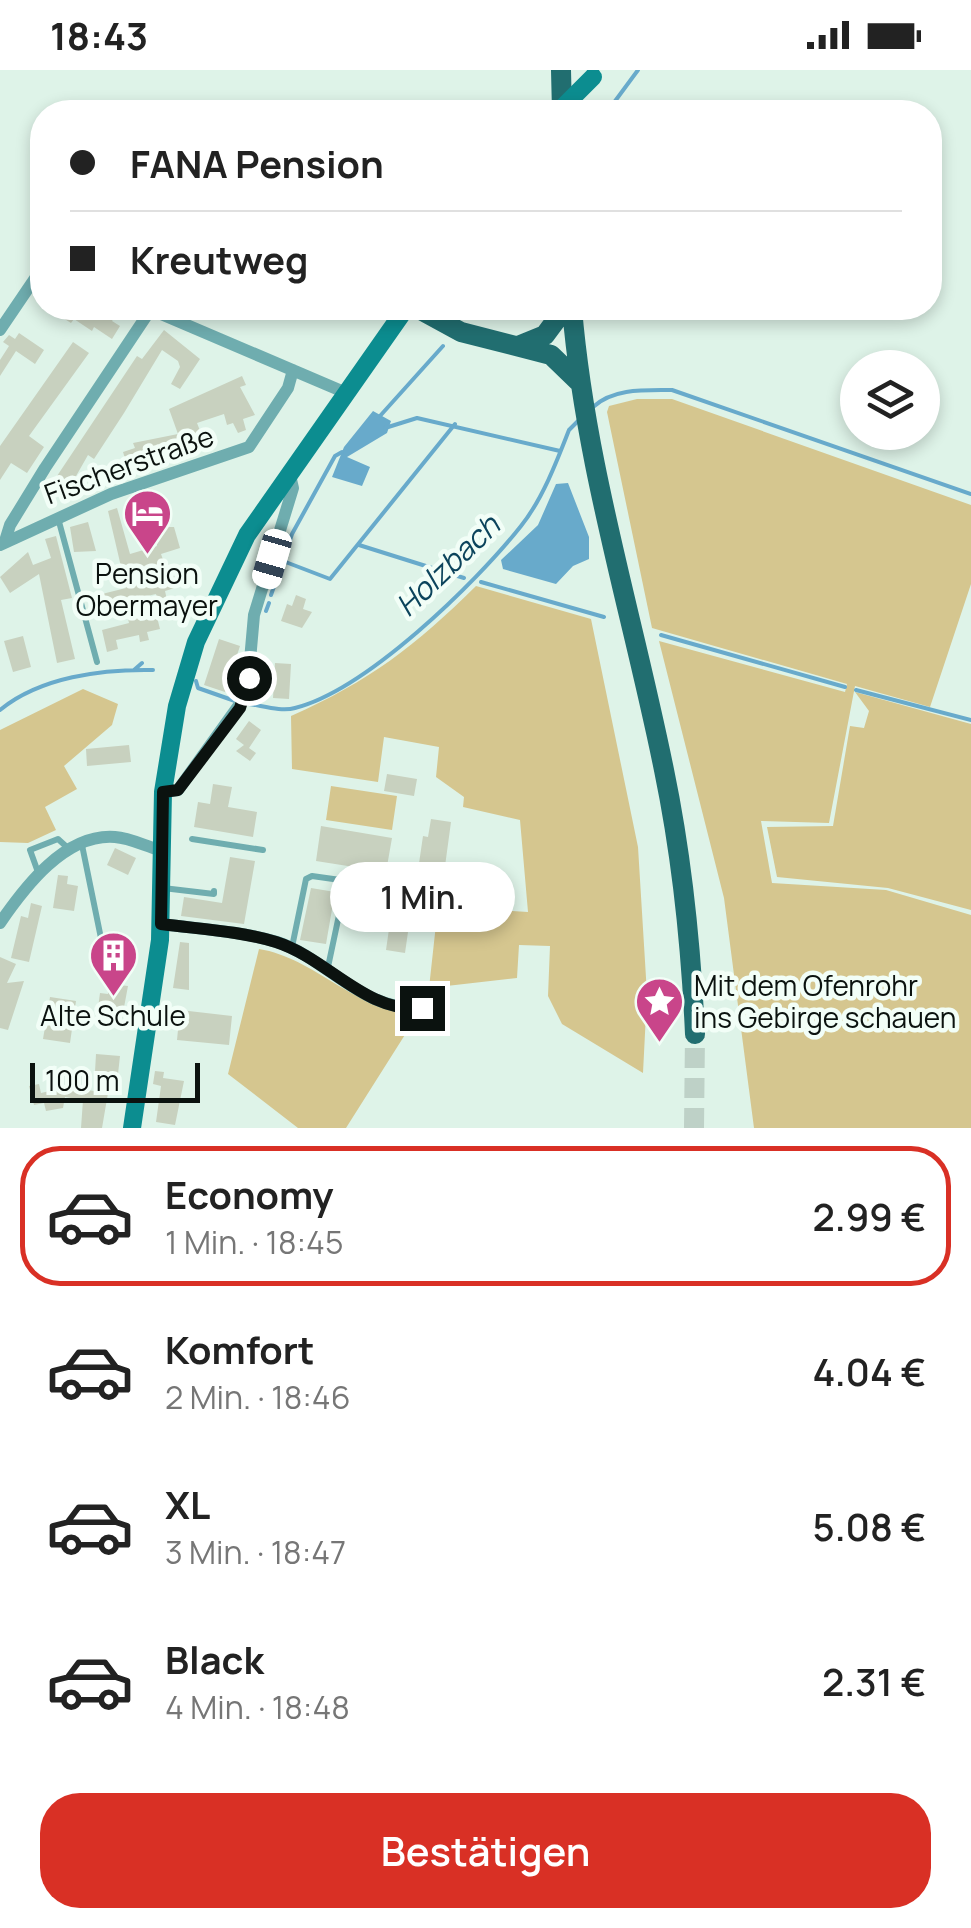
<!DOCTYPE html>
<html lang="de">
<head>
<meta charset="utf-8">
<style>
	body { margin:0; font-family:Manrope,sans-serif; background:#f6f6f6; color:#222; height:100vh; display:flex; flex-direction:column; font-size:38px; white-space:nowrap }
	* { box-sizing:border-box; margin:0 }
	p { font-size:32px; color:#767676 }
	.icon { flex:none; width:55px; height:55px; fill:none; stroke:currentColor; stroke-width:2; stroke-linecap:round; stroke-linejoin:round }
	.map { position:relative; height:1058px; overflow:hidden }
	.details { display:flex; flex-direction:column; background:#fff; flex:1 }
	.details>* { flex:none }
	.top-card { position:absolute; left:30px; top:30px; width:912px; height:220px; border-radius:40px; box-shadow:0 5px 15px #0003; display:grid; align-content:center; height:220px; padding:0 40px; background:#fff }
	.tools { position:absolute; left:840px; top:280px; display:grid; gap:20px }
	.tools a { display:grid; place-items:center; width:100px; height:100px; border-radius:50%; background:#fff; box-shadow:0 5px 15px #0003; font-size:50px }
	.scale { position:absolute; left:30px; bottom:25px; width:170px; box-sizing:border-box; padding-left:10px; border:5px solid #0b120f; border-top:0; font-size:28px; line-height:35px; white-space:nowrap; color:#0b120f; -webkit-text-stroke:8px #f2fef7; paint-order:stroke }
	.end { position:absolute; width:45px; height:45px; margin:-22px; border:12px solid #0b120f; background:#fff; box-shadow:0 0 0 5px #fff }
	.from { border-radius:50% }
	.bubble { position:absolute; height:70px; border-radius:35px; background:#fff; box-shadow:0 5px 15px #0003; font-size:32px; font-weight:600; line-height:70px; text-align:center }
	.car { position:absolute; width:30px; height:60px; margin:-30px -15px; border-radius:12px; box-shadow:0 0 8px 2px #0007; background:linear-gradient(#fff 24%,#345 0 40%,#fff 0 76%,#345 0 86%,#fff 0) }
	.top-card b { display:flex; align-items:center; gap:35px; height:95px; font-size:38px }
	.top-card b+b { border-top:2px solid #e0e0e0 }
	.top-card i { width:25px; height:25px; background:#222 }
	ul { padding:18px 0 0; list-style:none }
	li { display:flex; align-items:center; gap:30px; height:140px; margin:0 20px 15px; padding:0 20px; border:5px solid transparent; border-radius:40px }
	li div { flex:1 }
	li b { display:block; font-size:38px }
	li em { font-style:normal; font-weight:600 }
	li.on { border-color:#d93025 }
	li>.icon { width:90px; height:90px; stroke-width:1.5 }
	.action { display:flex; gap:20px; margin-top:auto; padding:20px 40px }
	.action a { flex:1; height:115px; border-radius:40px; background:#d93025; color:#fff; font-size:40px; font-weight:600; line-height:115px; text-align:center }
	.status { display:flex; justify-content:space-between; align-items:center; height:70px; padding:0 50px; background:#fff; direction:ltr }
	.status svg { height:28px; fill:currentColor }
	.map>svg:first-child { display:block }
	.green { fill:#d5c68f }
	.water { fill:#68aacb }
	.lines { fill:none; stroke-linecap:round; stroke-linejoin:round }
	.stream { stroke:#68aacb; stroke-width:4 }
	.building { fill:#c8d1bf }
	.primary-tunnel { stroke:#bed1c7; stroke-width:20; stroke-dasharray:20 10; stroke-linecap:butt }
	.lane { stroke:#6fadaf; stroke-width:6 }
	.street { stroke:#6fadaf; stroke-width:12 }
	.secondary { stroke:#0c8d90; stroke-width:18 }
	.primary { stroke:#216e70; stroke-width:20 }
	.secondary-bridge { stroke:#0c8d90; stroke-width:18 }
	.route { stroke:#0b120f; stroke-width:12 }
	.labels { text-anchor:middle; stroke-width:9; stroke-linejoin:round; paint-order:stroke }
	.street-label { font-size:28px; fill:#0b120f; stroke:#f2fef7 }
	.poi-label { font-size:28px; fill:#0b120f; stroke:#f2fef7 }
	.water-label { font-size:30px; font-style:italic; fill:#0c445c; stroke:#f2fef7 }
</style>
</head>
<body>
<div class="status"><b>18:43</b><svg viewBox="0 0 49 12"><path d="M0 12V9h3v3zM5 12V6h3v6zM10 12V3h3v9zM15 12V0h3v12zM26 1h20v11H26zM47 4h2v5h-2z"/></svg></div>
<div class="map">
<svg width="971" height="1058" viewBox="0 0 971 1058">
	<rect width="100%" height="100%" fill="#def3e8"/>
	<path class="green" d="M637 329H672L971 435V514L930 637 855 616 829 753 761 751 772 813 886 820 971 845V1058H754L724 828 659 571 845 622 847 614 652 558 607 342 609 336Z
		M476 516 591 549 638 777 647 924 643 1003 562 954 548 926 550 876 519 875 517 908 429 918 438 836 528 842 520 750 463 737 464 727 436 707 439 677 384 667 378 712 292 699 291 646C370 611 415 576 476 516Z
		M83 619 118 634 112 655 64 696 77 719 45 737 56 760 28 773 0 772V660Z
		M855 622 971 654V840L888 818 777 807 767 757 833 756 850 656 864 658 869 641Z
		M331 716 397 726 392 760 326 750Z
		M259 879C317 888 360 947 420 941L346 1058H298L228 1004Z"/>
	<path class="water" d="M373 341 391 351 387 363 347 387 370 397 362 416 332 407 344 377Z
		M568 413 589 467V489L573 496 556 514 503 499 501 490 538 455 556 414Z"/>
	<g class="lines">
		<path class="stream" d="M607 42 638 0
			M593 337C613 318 645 320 672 320L971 424
			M380 346 443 276
			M385 358 417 348 560 381
			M359 475 464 508
			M283 491 330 509 455 354
			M481 512 604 547
			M271 525 292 464 335 386 342 382
			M266 541 269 533
			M661 565 845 617
			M134 600 142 593
			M196 611 198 618 235 631
			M856 620 971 650
			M249 634C263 636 282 642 295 638 366 620 475 514 521 456 542 430 557 391 569 360L579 350
			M0 640C40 607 102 599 153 600"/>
	</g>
	<path class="building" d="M47 238H108L117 244 112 251 120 256 112 269 94 257 92 261 74 249 71 253Z
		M164 260 200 289 180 319 171 314 180 297 178 291 162 280 124 343 94 389 88 385 67 422 53 412 137 286 142 289Z
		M19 263 44 280 35 294 16 281 0 306V290L9 276 3 272 9 265 15 269Z
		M73 272 89 283 29 366 44 377 27 403 11 393 0 410V376Z
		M242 306 246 315 240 317 255 345 243 349 246 360 238 363 233 353 227 355 224 344 197 353 204 371 118 405 115 395 126 392 123 382 135 378 133 373 178 364 169 339Z
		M117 438 130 484 157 476 155 457H174L180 478 161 484 169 507 175 506 178 517 165 521 167 530 158 532 156 524 134 529 140 551 157 547 160 559 147 562 149 570 140 572 139 565 116 570 118 579 107 582 102 560 129 553 124 531 102 537 104 545 95 547 90 527 126 518 108 441Z
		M88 452 96 481 74 482 70 457Z
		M56 466 72 528 61 530 75 589 57 593 39 504 10 523 0 507 28 482 33 495 51 488 45 469Z
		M296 525 306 529 303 539 312 542 302 558 281 551 287 534 292 536Z
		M23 566 31 597 13 602 4 571Z
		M219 569 240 576 225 622 204 615Z
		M275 593 291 594 289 629 273 628Z
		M249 651 261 660 249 678 256 683 250 691 236 681 244 675 236 669Z
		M129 675 131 692 87 696 86 679Z
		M387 704 417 709 414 726 384 721Z
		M213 714 232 717 228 737 257 742 253 767 194 757 198 732 210 734Z
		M431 749 451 752 443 811 417 807 423 766 428 767Z
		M321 756 392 768 386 802 316 791Z
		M115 778 136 788 128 805 107 795Z
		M230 787 255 791 244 854 181 846 184 827 222 833Z
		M58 805 68 806 67 814 78 816 74 841 53 838Z
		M311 818 335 822 326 874 300 870Z
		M31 833 42 836 29 892 11 888 21 846 28 848Z
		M390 852 409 855 405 883 386 880Z
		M180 872 189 873V920L173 918Z
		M0 887 16 894 7 913 24 911 8 960 0 958Z
		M109 914 128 916 122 948 97 945 100 923 108 924Z
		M50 927 76 931 70 973 43 969Z
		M180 940 232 946 229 975 177 970Z
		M96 984 120 986 118 1004 95 1002Z
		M155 1001 164 1002 163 1008 184 1011 175 1055 156 1052 161 1016 153 1014Z
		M39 1014 41 1023 67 1017 108 1023 102 1058H81L83 1030 65 1027 63 1038 46 1041 44 1033 34 1035 29 1016Z"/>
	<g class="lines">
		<path class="primary-tunnel" d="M694 1058 695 964"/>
		<path class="lane" d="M58 448 97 592
			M192 769 263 780
			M82 775 104 883
			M39 805 30 780 58 769 69 779
			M163 818 214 824V821
			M292 877 306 809 312 806 411 820
			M328 897 346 812"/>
		<path class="street" d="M147 238 344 322
			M0 260 42 198
			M5 471 10 455 45 398 151 239
			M0 475 111 424 249 377 288 318 293 300
			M163 722 178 720 247 624 254 545 293 418 289 401
			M0 853C24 818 65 763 115 767 130 768 145 776 160 780
			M161 854C198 859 241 861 277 872 328 889 365 944 422 937"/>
		<path class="secondary" d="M132 1058 160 870 163 722 177 636 196 572 247 465 406 238"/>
		<path class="primary" d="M561 0 562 42
			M417 238 461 262 551 285 581 314
			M572 238C585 395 633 546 664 700 682 787 691 875 695 964
			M518 276 545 265 565 238"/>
		<path class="secondary-bridge" d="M558 42 593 7"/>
	</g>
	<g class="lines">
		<path class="route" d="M249 608 240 638 178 720 163 722 161 854C198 859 241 861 276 872 329 889 365 943 422 938"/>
	</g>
	<defs>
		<symbol id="hotel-pin" viewBox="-11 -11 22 30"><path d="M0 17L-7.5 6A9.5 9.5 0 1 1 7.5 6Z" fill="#c9458a" stroke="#f2fef7"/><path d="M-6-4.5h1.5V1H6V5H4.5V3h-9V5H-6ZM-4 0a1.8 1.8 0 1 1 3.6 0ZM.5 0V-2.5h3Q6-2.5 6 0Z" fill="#fff"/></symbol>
		<symbol id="building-pin" viewBox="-11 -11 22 30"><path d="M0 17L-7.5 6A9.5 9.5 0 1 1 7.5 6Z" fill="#c9458a" stroke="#f2fef7"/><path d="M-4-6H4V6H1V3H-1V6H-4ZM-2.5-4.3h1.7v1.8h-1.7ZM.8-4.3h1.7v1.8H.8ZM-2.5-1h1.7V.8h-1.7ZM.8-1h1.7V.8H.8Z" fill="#fff"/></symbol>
		<symbol id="sight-pin" viewBox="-11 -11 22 30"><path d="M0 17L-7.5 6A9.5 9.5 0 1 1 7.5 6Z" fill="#c9458a" stroke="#f2fef7"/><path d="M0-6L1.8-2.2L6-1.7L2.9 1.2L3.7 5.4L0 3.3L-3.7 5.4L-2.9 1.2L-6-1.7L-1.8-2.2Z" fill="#fff"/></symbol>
	</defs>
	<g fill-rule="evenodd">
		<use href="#hotel-pin" x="120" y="416" width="55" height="75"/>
		<use href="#building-pin" x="86" y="858" width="55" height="75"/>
		<use href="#sight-pin" x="632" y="904" width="55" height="75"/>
	</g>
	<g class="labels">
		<g class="street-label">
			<text transform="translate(129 395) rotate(-20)" y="10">Fischerstraße</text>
		</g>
		<g class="poi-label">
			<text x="147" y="514">Pension<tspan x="147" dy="32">Obermayer</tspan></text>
			<text x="694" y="926" text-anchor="start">Mit dem Ofenrohr<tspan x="694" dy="32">ins Gebirge schauen</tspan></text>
			<text x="113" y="956">Alte Schule</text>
		</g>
		<g class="water-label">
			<text transform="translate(448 496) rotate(-44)" y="10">Holzbach</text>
		</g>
	</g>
</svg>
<div class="tools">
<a><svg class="icon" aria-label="layers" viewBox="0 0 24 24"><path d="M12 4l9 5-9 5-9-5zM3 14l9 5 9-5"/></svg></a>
</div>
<div class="scale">100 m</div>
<i class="end from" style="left:249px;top:608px"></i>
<i class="end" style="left:422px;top:938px"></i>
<div class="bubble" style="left:330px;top:792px;width:185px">1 Min.</div>
<i class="car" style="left:272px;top:489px;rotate:196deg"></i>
<div class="top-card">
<b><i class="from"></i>FANA Pension</b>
<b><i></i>Kreutweg</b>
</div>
</div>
<section class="details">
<ul>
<li class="on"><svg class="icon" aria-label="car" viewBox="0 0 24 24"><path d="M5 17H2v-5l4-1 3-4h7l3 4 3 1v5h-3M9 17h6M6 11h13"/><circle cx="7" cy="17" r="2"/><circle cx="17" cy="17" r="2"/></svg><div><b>Economy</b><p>1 Min. · 18:45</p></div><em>2.99 €</em></li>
<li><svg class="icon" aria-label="car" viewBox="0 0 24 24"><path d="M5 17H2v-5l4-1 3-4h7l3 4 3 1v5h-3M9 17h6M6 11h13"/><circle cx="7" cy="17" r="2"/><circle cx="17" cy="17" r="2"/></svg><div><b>Komfort</b><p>2 Min. · 18:46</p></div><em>4.04 €</em></li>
<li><svg class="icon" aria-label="car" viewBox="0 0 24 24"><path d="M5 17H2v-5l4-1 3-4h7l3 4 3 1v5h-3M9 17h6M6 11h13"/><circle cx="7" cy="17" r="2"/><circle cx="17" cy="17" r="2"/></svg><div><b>XL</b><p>3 Min. · 18:47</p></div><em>5.08 €</em></li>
<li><svg class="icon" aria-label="car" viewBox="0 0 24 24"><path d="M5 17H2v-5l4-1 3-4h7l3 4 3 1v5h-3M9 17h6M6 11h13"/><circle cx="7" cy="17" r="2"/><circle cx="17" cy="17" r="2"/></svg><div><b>Black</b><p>4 Min. · 18:48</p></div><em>2.31 €</em></li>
</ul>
<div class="action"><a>Bestätigen</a></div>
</section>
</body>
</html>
